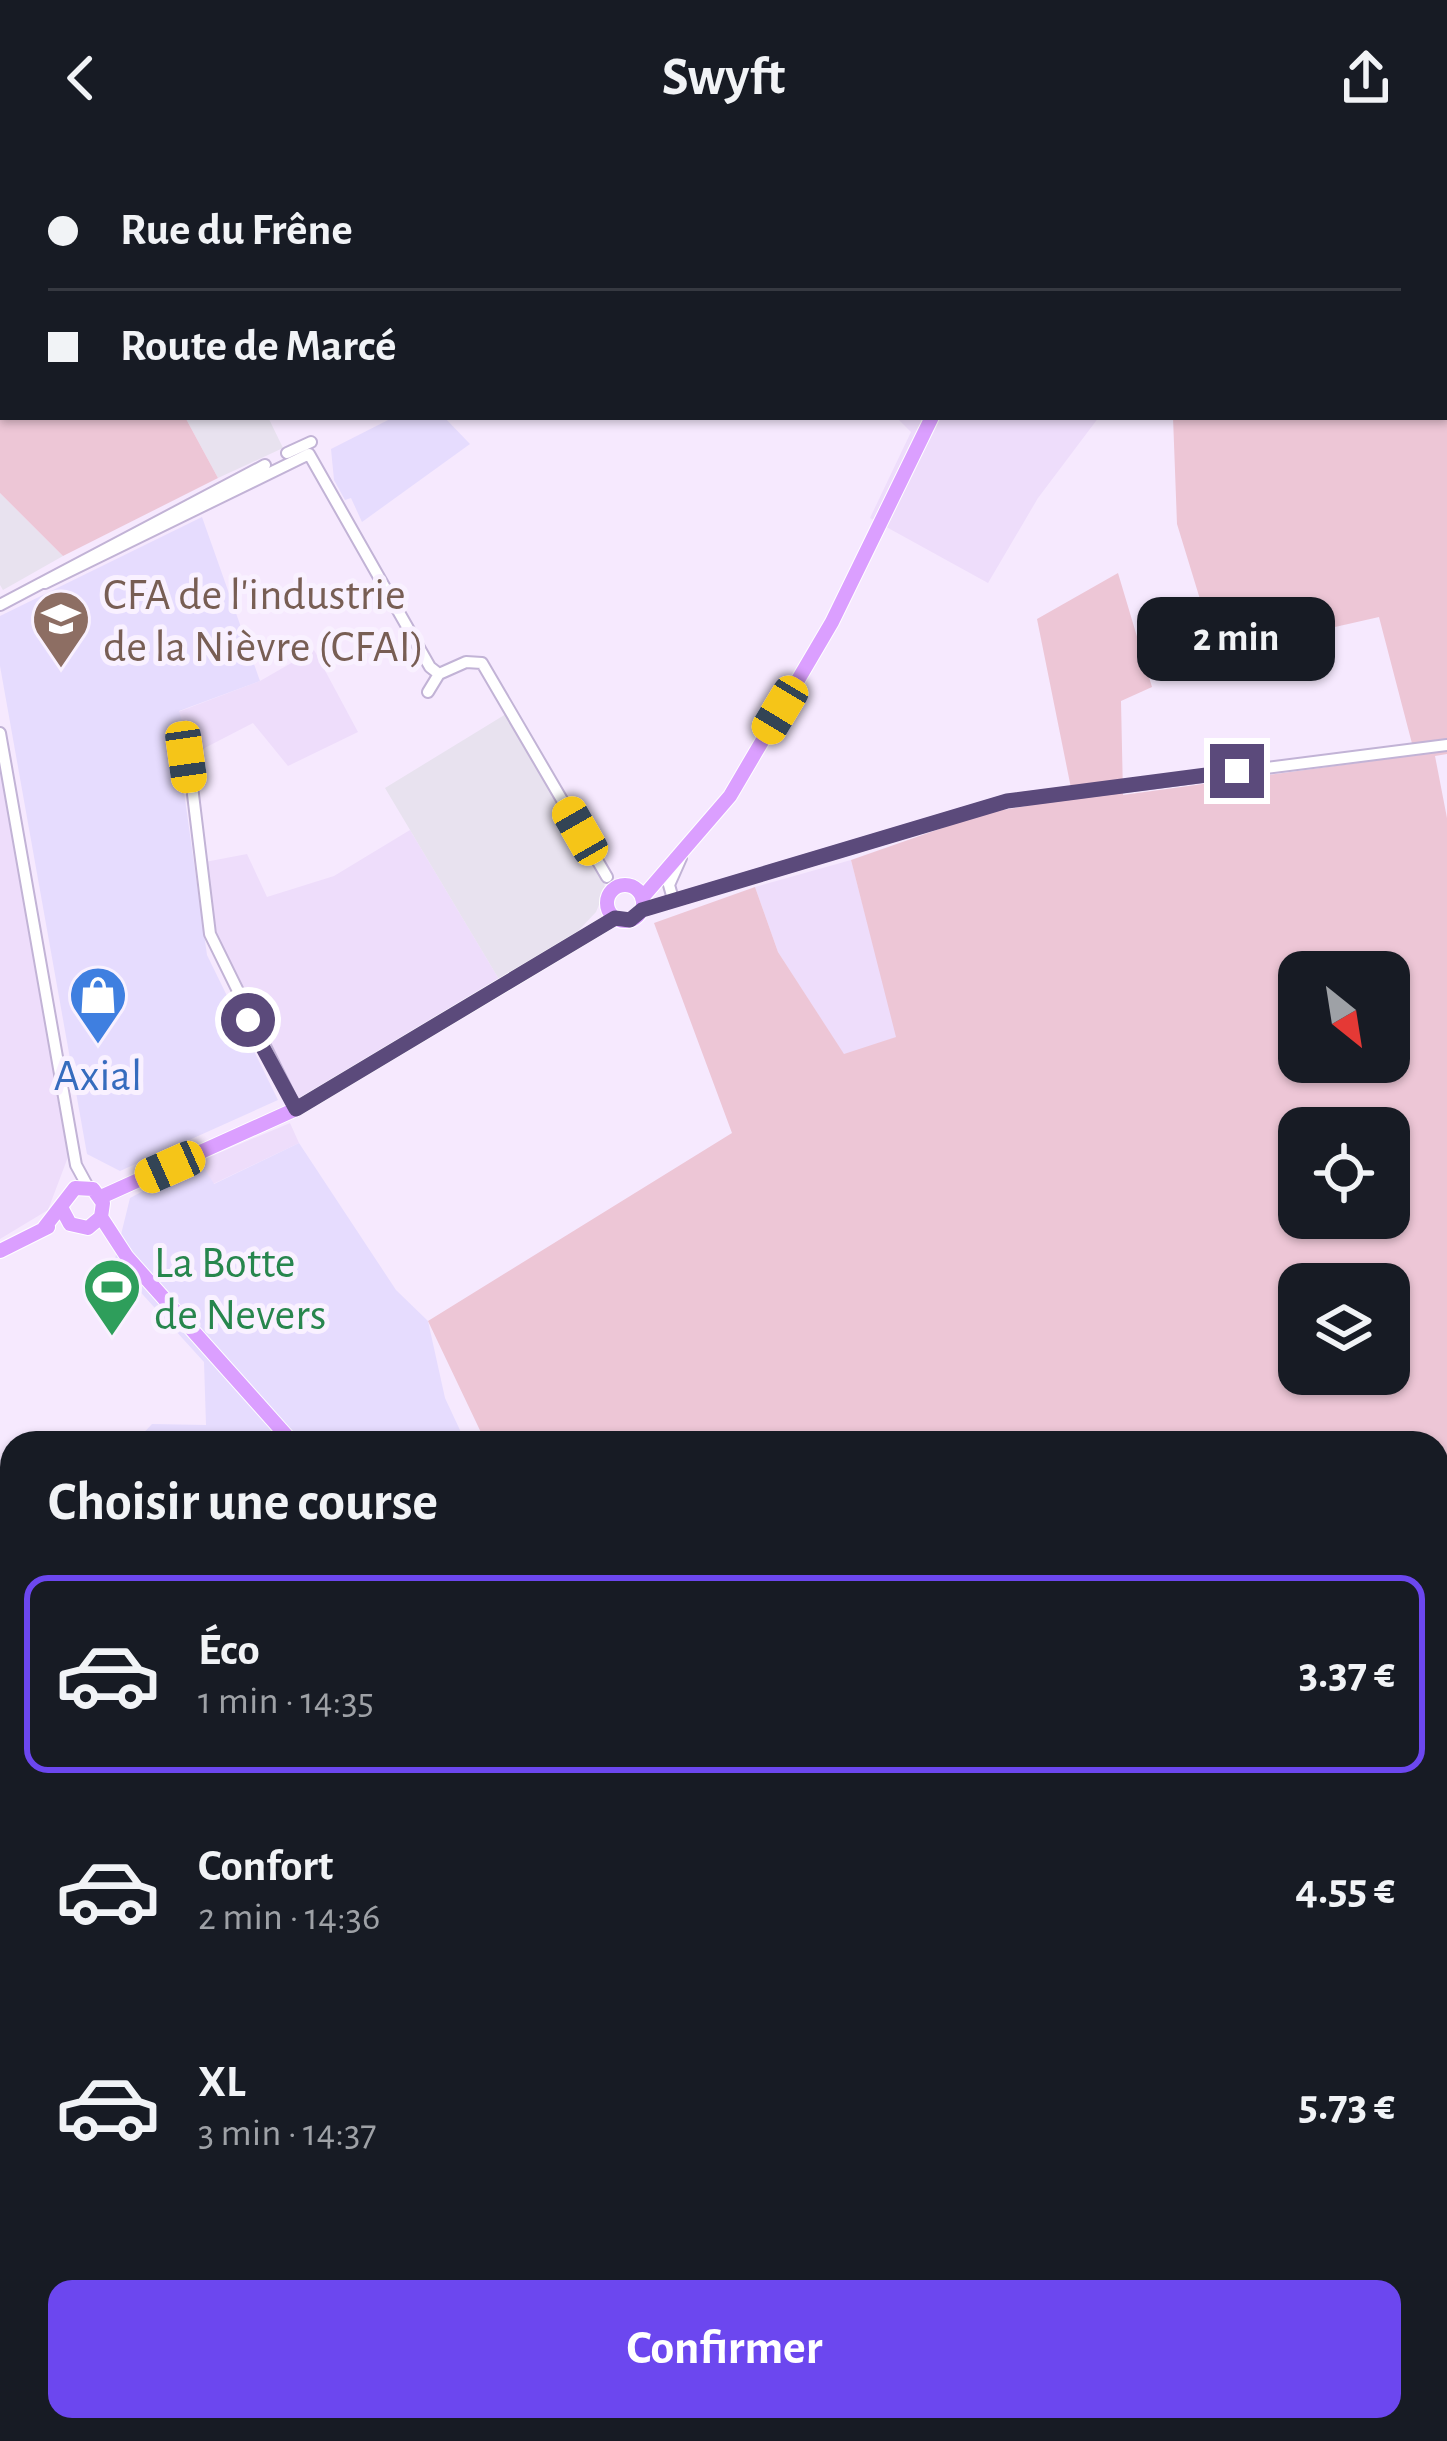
<!DOCTYPE html>
<html lang="fr">
<head>
<meta charset="utf-8">
<style>
	body { margin:0; font-family:"Alegreya Sans",sans-serif; background:#20242c; color:#f1f3f6; height:100vh; display:flex; flex-direction:column; font-size:45px; white-space:nowrap }
	* { box-sizing:border-box; margin:0 }
	p { font-size:39px; color:#9ea1a6 }
	.icon { flex:none; width:66px; height:66px; fill:none; stroke:currentColor; stroke-width:2; stroke-linecap:round; stroke-linejoin:round }
	.map { position:relative; flex:1; overflow:hidden }
	.details { position:absolute; left:0px; top:1275px; width:1449px; height:1011px; display:flex; flex-direction:column; background:#171b24; border-radius:36px 36px 0 0; box-shadow:0 3px 9px #0004 }
	.details>* { flex:none }
	.hud { position:absolute; left:0px; top:0px; width:1449px; height:264px; box-shadow:0 3px 9px #0004; display:grid; align-content:center; height:264px; padding:0 48px; background:#171b24 }
	.needle { width:78px; rotate:150deg }
	.buttons { position:absolute; left:1278px; top:795px; display:grid; gap:24px }
	.buttons a { display:grid; place-items:center; width:132px; height:132px; border-radius:24px; background:#171b24; box-shadow:0 3px 9px #0004; font-size:60px }
	.end { position:absolute; width:54px; height:54px; margin:-27px; border:15px solid #5b4a7b; background:#fff; box-shadow:0 0 0 6px #fff }
	.from { border-radius:50% }
	.bubble { position:absolute; height:84px; border-radius:24px; background:#171b24; box-shadow:0 3px 9px #0004; font-size:39px; font-weight:700; line-height:84px; text-align:center }
	.car { position:absolute; width:36px; height:72px; margin:-36px -18px; border-radius:15px; box-shadow:0 0 9px 3px #0007; background:linear-gradient(#f5c518 24%,#345 0 40%,#f5c518 0 76%,#345 0 86%,#f5c518 0) }
	.hud b { display:flex; align-items:center; gap:42px; height:114px; font-size:45px }
	.hud b+b { border-top:3px solid #363941 }
	.hud i { width:30px; height:30px; background:#f1f3f6 }
	ul { padding:0; list-style:none }
	li { display:flex; align-items:center; gap:36px; height:198px; margin:0 24px 18px; padding:0 24px; border:6px solid transparent; border-radius:24px }
	li div { flex:1 }
	li b { display:block; font-size:45px }
	li em { font-style:normal; font-weight:700 }
	li.selected { border-color:#6c47ef }
	li>.icon { width:108px; height:108px; stroke-width:1.5 }
	h2 { padding:0 48px; font-size:54px; line-height:144px }
	.primary-button { display:flex; gap:24px; margin-top:auto; padding:24px 48px }
	.primary-button a { flex:1; height:138px; border-radius:24px; background:#6c47ef; color:#fff; font-size:48px; font-weight:700; line-height:138px; text-align:center }
	header { display:flex; justify-content:space-between; align-items:center; height:156px; padding:0 48px; background:#171b24; font-size:54px; font-weight:700 }
	.map>svg:first-child { display:block }
	.residential { fill:#eeddfb }
	.commercial { fill:#e6dcfe }
	.industrial { fill:#e8e2ef }
	.green { fill:#edc6d6; fill-rule:evenodd }
	.lines { fill:none; stroke-linecap:round; stroke-linejoin:round }
	.minor-casing { stroke:#c2b3d6; stroke-width:14 }
	.major-casing { stroke:#fff; stroke-width:16 }
	.minor { stroke:#fff; stroke-width:10 }
	.major { stroke:#db9fff; stroke-width:14 }
	.route { stroke:#5b4a7b; stroke-width:15 }
	.labels { text-anchor:middle; stroke-width:10; stroke-linejoin:round; paint-order:stroke }
	.education-label { font-size:45px; fill:#785e54; stroke:#f9f1ff; text-anchor:start }
	.shop-label { font-size:45px; fill:#366cbe; stroke:#f9f1ff }
	.leisure-label { font-size:45px; fill:#27864d; stroke:#f9f1ff; text-anchor:start }
</style>
</head>
<body>
<header><svg class="icon" aria-label="back" viewBox="0 0 24 24"><path d="M15 5l-7 7 7 7"/></svg>Swyft<svg class="icon" aria-label="share" viewBox="0 0 24 24"><path d="M12 15V3M7 8l5-5 5 5M5 13v7h14v-7"/></svg></header>
<div class="map">
<svg width="1447" height="2285" viewBox="0 0 1447 2285">
	<rect width="100%" height="100%" fill="#f6e9fe"/>
	<path class="residential" d="M896 261H1099L1038 342 988 427 870 362 911 276Z
		M314 494 358 576 288 610 253 567 193 598 178 556 260 525Z
		M0 614 68 1001 48 1054 0 1083Z
		M410 674 500 825 298 944 219 790 205 706 247 698 267 741 334 720Z
		M851 704 897 881 844 899 778 796 755 731Z
		M290 967 299 987 213 1028 200 1005Z
		M0 1429 12 1454V2274H535L519 2285H0Z"/>
	<path class="commercial" d="M394 261H444L470 288 362 366 351 342 345 344 334 324 331 293Z
		M202 361 260 525 179 555 185 576 181 615 207 799 278 944 120 1015 87 998 0 510V460Z
		M299 987 396 1134 428 1165 445 1242 466 1287H134L152 1268 206 1269 204 1206 114 1107 130 1042 200 1005 214 1028Z
		M586 2274H993L965 2285H571Z"/>
	<path class="industrial" d="M185 261H268L283 292 218 322Z
		M0 337 63 400 3 434 0 429Z
		M506 558 604 722 605 734 596 756 565 789 500 825 385 632Z"/>
	<path class="green" d="M0 90 3 261H185L218 322 63 400 0 337Z
		M1447 129V598L1435 600 1447 662V2097L1437 2087V1287H486L428 1165 732 977 654 767 755 731 778 796 844 898 896 881 851 704 985 657 1073 642 1037 463 1118 417 1152 531 1121 545 1123 639 1415 599 1379 461 1230 495 1214 489 1177 368 1173 261H1446ZM1299 816H1389V906H1299ZM1299 972H1389V1062H1299ZM1299 1128H1389V1218H1299Z"/>
	<g class="lines">
		<defs>
			<path id="minor" d="M287 297 311 286
				M45 427 309 298 430 511 439 518 466 506 482 507 607 721
				M0 449 265 309
				M428 536 439 518
				M0 577 76 1009 88 1031
				M187 589 210 778 296 953
				M673 743 669 729 681 702
				M642 754 1007 645 1447 589
				M0 1679 12 1675
				M0 1806 12 1803
				M0 1992 12 1989
				M0 2061 12 2105
				M57 2274 60 2285
				M225 2274 229 2285
				M504 2285 520 2274"/>
			<path id="major" d="M1113 3 1115 0
				M607 747a18 18 0 1 1 36 0a18 18 0 1 1-36 0Z
				M642 742 730 640 832 466 932 261
				M101 1041 296 953 615 762
				M101 1061 127 1101 293 1287
				M44 1072 75 1032 93 1033 103 1047 101 1061 88 1072 70 1068 62 1053
				M0 1095 48 1071
				M1437 1597 1447 1588
				M1437 1612 1447 1602
				M540 2285 556 2274"/>
		</defs>
		<use href="#minor" class="minor-casing"/>
		<use href="#major" class="major-casing"/>
		<use href="#minor" class="minor"/>
		<use href="#major" class="major"/>
	</g>
	<g class="lines">
		<path class="route" d="M248 864 296 953 615 762 630 764 642 754 1007 645 1237 615"/>
	</g>
	<defs>
		<symbol id="university-pin" viewBox="-11 -11 22 30"><path d="M0 17L-7.5 6A9.5 9.5 0 1 1 7.5 6Z" fill="#8d6e63" stroke="#f9f1ff"/><path d="M0-5L7-2L0 1L-7-2ZM-4 1L0 2.5L4 1V4Q0 6-4 4Z" fill="#fff"/></symbol>
		<symbol id="shop-pin" viewBox="-11 -11 22 30"><path d="M0 17L-7.5 6A9.5 9.5 0 1 1 7.5 6Z" fill="#3f7fe0" stroke="#f9f1ff"/><path d="M-5-2.5h2.3a2.7 3.5 0 0 1 5.4 0H5L5.5 6h-11ZM-1.5-2.5h3a1.5 2.3 0 0 0-3 0Z" fill="#fff"/></symbol>
		<symbol id="stadium-pin" viewBox="-11 -11 22 30"><path d="M0 17L-7.5 6A9.5 9.5 0 1 1 7.5 6Z" fill="#2e9e5b" stroke="#f9f1ff"/><path d="M0-5a6.5 5 0 1 0 0 10a6.5 5 0 1 0 0-10ZM-3.5-1.8h7v3.6h-7Z" fill="#fff"/></symbol>
	</defs>
	<g fill-rule="evenodd">
		<use href="#university-pin" x="28" y="430" width="66" height="90"/>
		<use href="#shop-pin" x="65" y="806" width="66" height="90"/>
		<use href="#stadium-pin" x="79" y="1098" width="66" height="90"/>
	</g>
	<g class="labels">
		<g class="education-label">
			<text x="103" y="453">CFA de l'industrie<tspan x="103" dy="52">de la Nièvre (CFAI)</tspan></text>
		</g>
		<g class="shop-label">
			<text x="98" y="934">Axial</text>
		</g>
		<g class="leisure-label">
			<text x="154" y="1121">La Botte<tspan x="154" dy="52">de Nevers</tspan></text>
		</g>
	</g>
</svg>
<div class="buttons">
<a><svg class="needle" viewBox="-14 -14 28 28"><path d="M0-13l5 13h-10z" fill="#e53935"/><path d="M0 13l5-13h-10z" fill="#9ea1a6"/></svg></a>
<a><svg class="icon" aria-label="locate" viewBox="0 0 24 24"><circle cx="12" cy="12" r="6"/><path d="M12 2v4M12 18v4M2 12h4M18 12h4"/></svg></a>
<a><svg class="icon" aria-label="layers" viewBox="0 0 24 24"><path d="M12 4l9 5-9 5-9-5zM3 14l9 5 9-5"/></svg></a>
</div>
<i class="end from" style="left:248px;top:864px"></i>
<i class="end" style="left:1237px;top:615px"></i>
<div class="bubble" style="left:1137px;top:441px;width:198px">2 min</div>
<i class="car" style="left:780px;top:554px;rotate:211deg"></i>
<i class="car" style="left:186px;top:601px;rotate:172deg"></i>
<i class="car" style="left:580px;top:675px;rotate:330deg"></i>
<i class="car" style="left:170px;top:1011px;rotate:246deg"></i>
<div class="hud">
<b><i class="from"></i>Rue du Frêne</b>
<b><i></i>Route de Marcé</b>
</div>
<section class="details">
<h2>Choisir une course</h2>
<ul>
<li class="selected"><svg class="icon" aria-label="car" viewBox="0 0 24 24"><path d="M5 17H2v-5l4-1 3-4h7l3 4 3 1v5h-3M9 17h6M6 11h13"/><circle cx="7" cy="17" r="2"/><circle cx="17" cy="17" r="2"/></svg><div><b>Éco</b><p>1 min · 14:35</p></div><em>3.37 €</em></li>
<li><svg class="icon" aria-label="car" viewBox="0 0 24 24"><path d="M5 17H2v-5l4-1 3-4h7l3 4 3 1v5h-3M9 17h6M6 11h13"/><circle cx="7" cy="17" r="2"/><circle cx="17" cy="17" r="2"/></svg><div><b>Confort</b><p>2 min · 14:36</p></div><em>4.55 €</em></li>
<li><svg class="icon" aria-label="car" viewBox="0 0 24 24"><path d="M5 17H2v-5l4-1 3-4h7l3 4 3 1v5h-3M9 17h6M6 11h13"/><circle cx="7" cy="17" r="2"/><circle cx="17" cy="17" r="2"/></svg><div><b>XL</b><p>3 min · 14:37</p></div><em>5.73 €</em></li>
</ul>
<div class="primary-button"><a>Confirmer</a></div>
</section>
</div>
</body>
</html>
